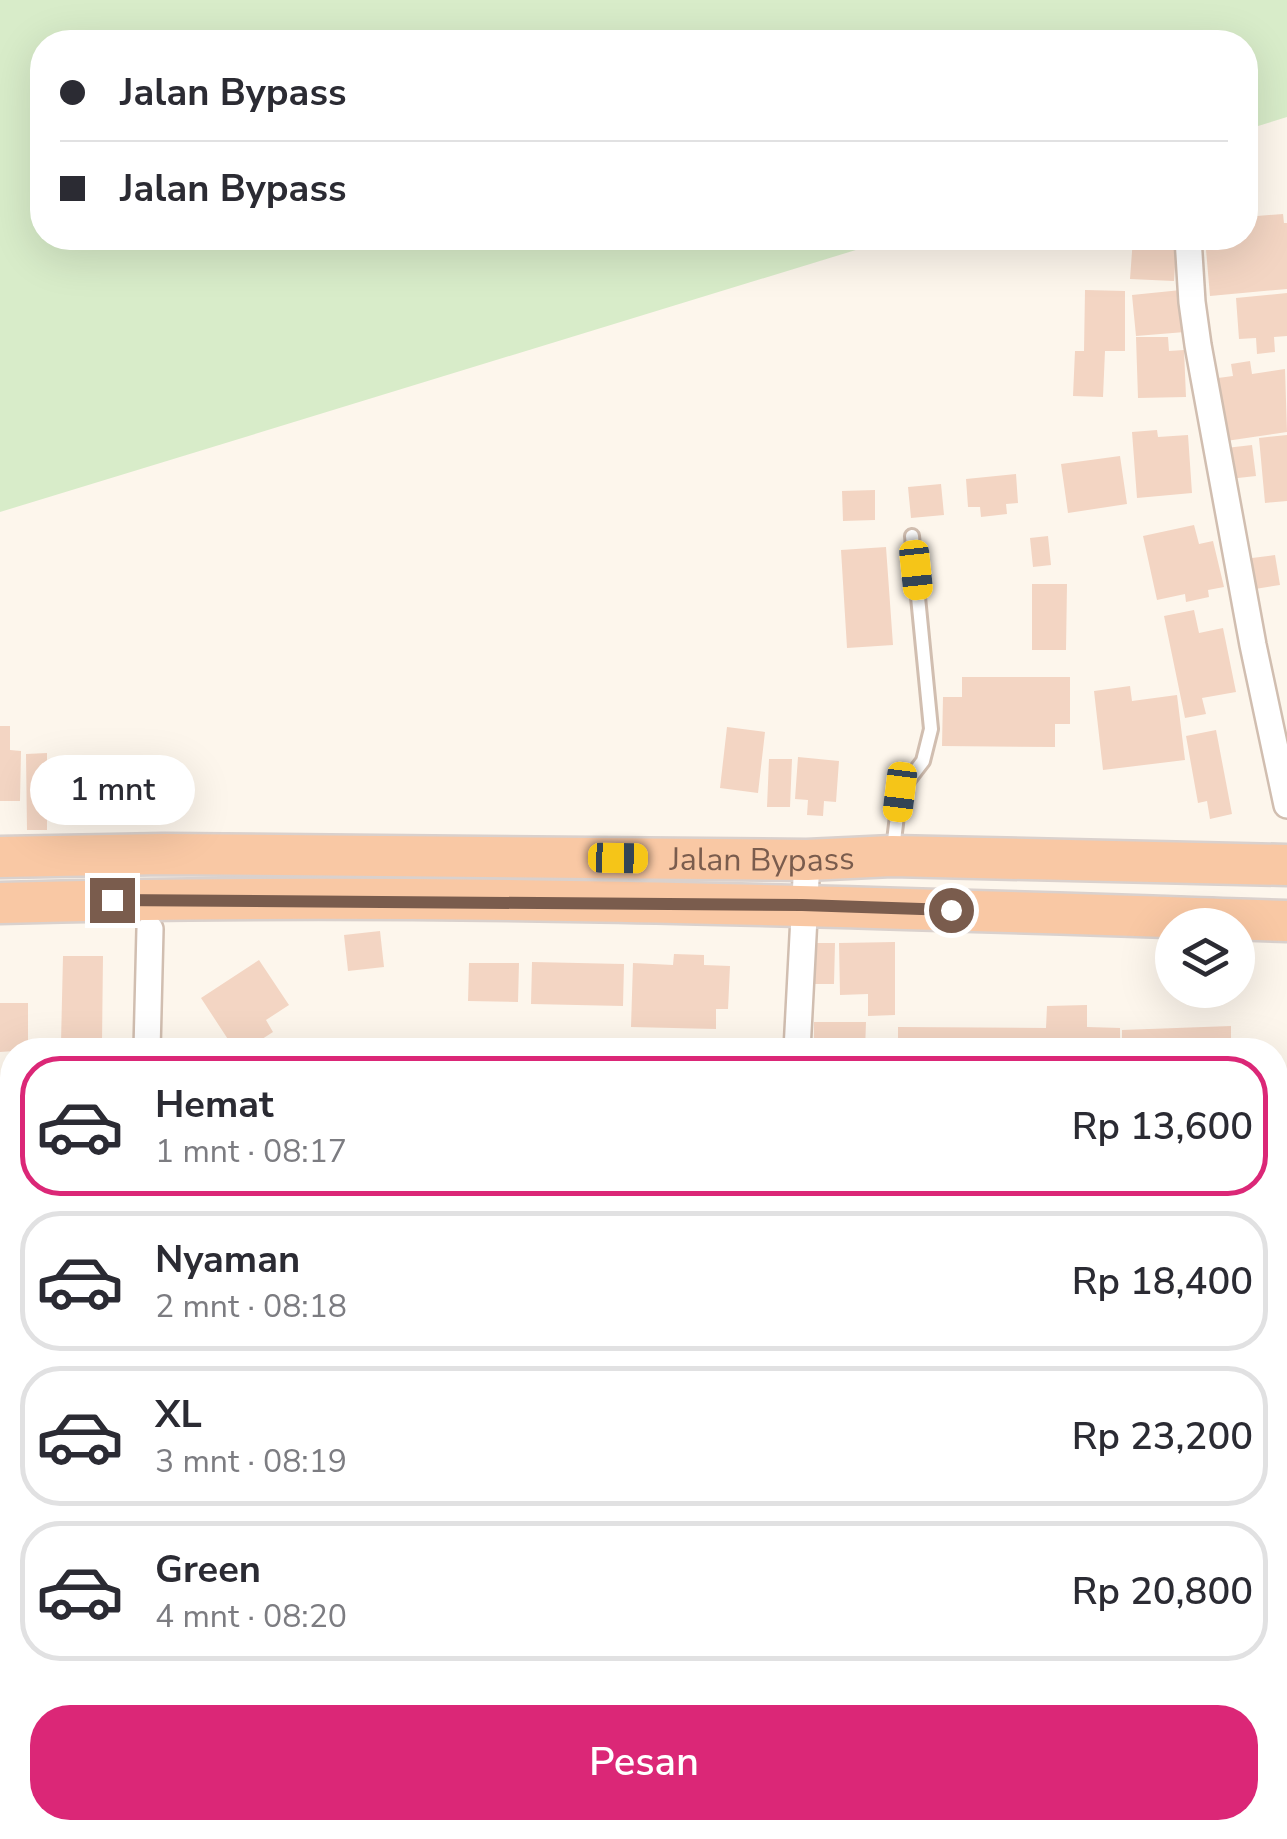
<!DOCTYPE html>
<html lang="id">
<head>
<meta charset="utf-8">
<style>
	body { margin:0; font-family:"Nunito Sans",sans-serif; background:#f7f7f7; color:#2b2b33; height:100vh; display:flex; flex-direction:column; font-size:38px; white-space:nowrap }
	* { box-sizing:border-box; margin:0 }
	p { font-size:32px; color:#7c7c81 }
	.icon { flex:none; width:55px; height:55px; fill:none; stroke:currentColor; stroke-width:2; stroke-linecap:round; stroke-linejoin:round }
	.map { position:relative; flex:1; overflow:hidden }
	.side { position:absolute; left:0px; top:1038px; width:1288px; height:802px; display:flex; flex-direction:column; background:#fff; border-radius:40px 40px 0 0; box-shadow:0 10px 40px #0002 }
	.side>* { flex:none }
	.guide { position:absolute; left:30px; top:30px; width:1228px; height:220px; border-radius:40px; box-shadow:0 10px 40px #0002; display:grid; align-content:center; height:220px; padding:0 30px; background:#fff }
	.fabs { position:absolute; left:1155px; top:908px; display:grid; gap:20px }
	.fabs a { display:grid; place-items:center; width:100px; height:100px; border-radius:50%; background:#fff; box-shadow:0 10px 40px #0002; font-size:50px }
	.end { position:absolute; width:45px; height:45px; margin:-22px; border:12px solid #7a5c4d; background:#fff; box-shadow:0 0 0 5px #fff }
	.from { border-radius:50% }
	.bubble { position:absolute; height:70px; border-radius:35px; background:#fff; box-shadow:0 10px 40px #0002; font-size:32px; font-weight:600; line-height:70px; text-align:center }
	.car { position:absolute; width:30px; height:60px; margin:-30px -15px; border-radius:12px; box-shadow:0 0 8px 2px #0007; background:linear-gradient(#f5c518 24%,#345 0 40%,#f5c518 0 76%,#345 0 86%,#f5c518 0) }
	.guide b { display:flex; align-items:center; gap:35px; height:95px; font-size:38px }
	.guide b+b { border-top:2px solid #e1e1e2 }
	.guide i { width:25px; height:25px; background:#2b2b33 }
	ul { padding:18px 0 0; list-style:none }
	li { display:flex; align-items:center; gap:30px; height:140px; margin:0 20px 15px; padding:0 10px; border:5px solid #e1e1e2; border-radius:40px }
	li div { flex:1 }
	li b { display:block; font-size:38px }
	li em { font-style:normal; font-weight:600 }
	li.selected { border-color:#db2777 }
	li>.icon { width:90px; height:90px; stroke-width:1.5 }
	.button { display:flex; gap:20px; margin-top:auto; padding:20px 30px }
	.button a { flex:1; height:115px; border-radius:40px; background:#db2777; color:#fff; font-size:40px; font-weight:600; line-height:115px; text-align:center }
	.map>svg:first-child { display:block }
	.green { fill:#d8ecc9 }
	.building { fill:#f3d5c3 }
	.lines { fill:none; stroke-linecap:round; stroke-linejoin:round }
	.service-casing { stroke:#d1beb0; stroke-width:18 }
	.minor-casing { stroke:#d1beb0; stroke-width:30 }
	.trunk-casing { stroke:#dad1cd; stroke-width:45 }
	.service { stroke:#fff; stroke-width:12 }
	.minor { stroke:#fff; stroke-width:25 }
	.trunk { stroke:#f9c8a4; stroke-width:40 }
	.route { stroke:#7a5c4d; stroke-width:12 }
	.labels { text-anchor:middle; stroke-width:8; stroke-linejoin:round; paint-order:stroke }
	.street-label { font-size:32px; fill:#7a5c4d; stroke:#fffaf3 }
</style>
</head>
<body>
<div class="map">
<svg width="1287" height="1839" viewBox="0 0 1287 1839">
	<rect width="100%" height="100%" fill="#fdf6ec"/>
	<path class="green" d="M0 0H1287V117L1245 130V42H42V238H895L0 512Z"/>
	<path class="building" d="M1283 214 1284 223H1287V289L1210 296 1205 238H1245V217Z
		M1133 238H1177L1174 281 1130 279Z
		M1085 290 1125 291V351H1105L1103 397 1073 396 1075 351H1084Z
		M1181 290 1185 332 1136 336 1132 295Z
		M1287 293V336L1274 337 1275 352 1257 354 1256 338 1239 339 1236 298Z
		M1136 337H1168L1169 351 1184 350 1186 397 1138 398Z
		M1250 361 1252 374 1285 369 1287 432 1226 441 1218 378 1233 376 1231 364Z
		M1157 430 1158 437 1188 435 1192 493 1137 498 1132 432Z
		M1287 435V501L1265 503 1259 438Z
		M1252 445 1256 476 1229 479 1226 448Z
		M1120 456 1127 504 1068 513 1061 464Z
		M1016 474 1018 503 1006 504 1007 514 981 517 980 507H968L966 479Z
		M941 484 944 515 911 518 908 487Z
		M875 490V520L843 521 842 491Z
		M1194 525 1199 544 1213 541 1224 587 1208 590 1209 597 1186 602 1185 594 1157 600 1143 536Z
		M1048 536 1051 565 1033 567 1030 538Z
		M886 547 893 645 847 648 841 550Z
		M1275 555 1280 585 1249 590 1244 559Z
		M1032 584H1067L1066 650H1032Z
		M1194 610 1199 633 1223 628 1236 692 1202 698 1206 714 1185 718 1164 616Z
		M962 677H1070V724H1055V747L942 746 943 697H962Z
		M1130 686 1132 701 1177 695 1185 760 1103 770 1094 691Z
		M0 726H10V750L21 751 20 801H0Z
		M727 727 765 732 758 793 720 788Z
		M1216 730 1232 814 1210 819 1207 801 1198 803 1186 736Z
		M47 753V768L70 767V814H47V830H27L26 754Z
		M798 757 839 761 836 802 824 801 823 816 807 815 808 800 795 799Z
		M769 759H792L790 807H767Z
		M380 931 384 967 348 971 344 935Z
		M895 942V1015L868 1016V994L840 995 839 943Z
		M809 943H835L834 984H808Z
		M674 954 704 955V965L730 966 728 1009H716V1029L631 1027 633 963 673 965Z
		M63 956H103L102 1043H61Z
		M259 960 289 1005 266 1020 273 1032 245 1050H235L201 998Z
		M532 962 624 964 623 1006 531 1004Z
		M469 963H519L518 1002 468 1001Z
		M0 1003H28V1050L0 1052Z
		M1087 1005V1027L1120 1028V1050H898V1027L1046 1028 1047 1006Z
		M814 1022H866L865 1050H814Z
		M1231 1026V1050H1122V1030Z
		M719 1038 760 1039 759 1050H718Z"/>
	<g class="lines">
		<defs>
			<path id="service" d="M893 849 900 791 923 761 931 729 912 536
				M0 1245 12 1262
				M623 1839 632 1828"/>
			<path id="minor" d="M1188 238 1192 302 1198 345 1253 645 1287 805
				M147 1050 150 929
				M797 1050 807 860"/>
			<g id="trunk">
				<path id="s1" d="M0 857 164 854 807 860 892 856 1287 865"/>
				<path d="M0 903C429 891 858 907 1287 921"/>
			</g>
		</defs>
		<use href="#service" class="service-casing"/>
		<use href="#minor" class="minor-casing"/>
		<use href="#trunk" class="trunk-casing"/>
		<use href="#service" class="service"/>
		<use href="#minor" class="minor"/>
		<use href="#trunk" class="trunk"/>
	</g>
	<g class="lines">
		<path class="route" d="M112 900 802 905 951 910"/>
	</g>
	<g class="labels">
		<g class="street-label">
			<text dy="11" stroke="none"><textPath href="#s1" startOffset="762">Jalan Bypass</textPath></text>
		</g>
	</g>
</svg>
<div class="fabs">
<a><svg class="icon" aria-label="layers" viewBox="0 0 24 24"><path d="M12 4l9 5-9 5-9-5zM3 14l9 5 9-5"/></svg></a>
</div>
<i class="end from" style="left:951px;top:910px"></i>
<i class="end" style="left:112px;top:900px"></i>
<div class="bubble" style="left:30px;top:755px;width:165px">1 mnt</div>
<i class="car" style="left:916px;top:570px;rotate:174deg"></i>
<i class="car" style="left:900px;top:792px;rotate:187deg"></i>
<i class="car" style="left:618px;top:858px;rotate:91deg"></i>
<div class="guide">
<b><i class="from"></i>Jalan Bypass</b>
<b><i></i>Jalan Bypass</b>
</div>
<section class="side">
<ul>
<li class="selected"><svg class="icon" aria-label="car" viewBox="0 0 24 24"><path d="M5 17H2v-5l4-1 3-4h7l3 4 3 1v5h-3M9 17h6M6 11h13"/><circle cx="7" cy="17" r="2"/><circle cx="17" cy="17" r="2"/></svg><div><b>Hemat</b><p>1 mnt · 08:17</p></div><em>Rp 13,600</em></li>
<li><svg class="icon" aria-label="car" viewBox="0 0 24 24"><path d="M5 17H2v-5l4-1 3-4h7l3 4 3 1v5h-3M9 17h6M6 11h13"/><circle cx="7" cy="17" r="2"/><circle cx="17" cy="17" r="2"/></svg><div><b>Nyaman</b><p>2 mnt · 08:18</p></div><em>Rp 18,400</em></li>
<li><svg class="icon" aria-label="car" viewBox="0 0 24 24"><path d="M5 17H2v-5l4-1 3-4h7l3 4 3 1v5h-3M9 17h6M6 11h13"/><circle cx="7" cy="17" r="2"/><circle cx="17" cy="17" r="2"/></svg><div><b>XL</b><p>3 mnt · 08:19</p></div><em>Rp 23,200</em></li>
<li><svg class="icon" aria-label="car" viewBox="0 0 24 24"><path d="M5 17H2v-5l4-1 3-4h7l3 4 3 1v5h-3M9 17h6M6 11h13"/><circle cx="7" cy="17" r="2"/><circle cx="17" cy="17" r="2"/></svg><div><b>Green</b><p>4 mnt · 08:20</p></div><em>Rp 20,800</em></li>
</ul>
<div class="button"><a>Pesan</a></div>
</section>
</div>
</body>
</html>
